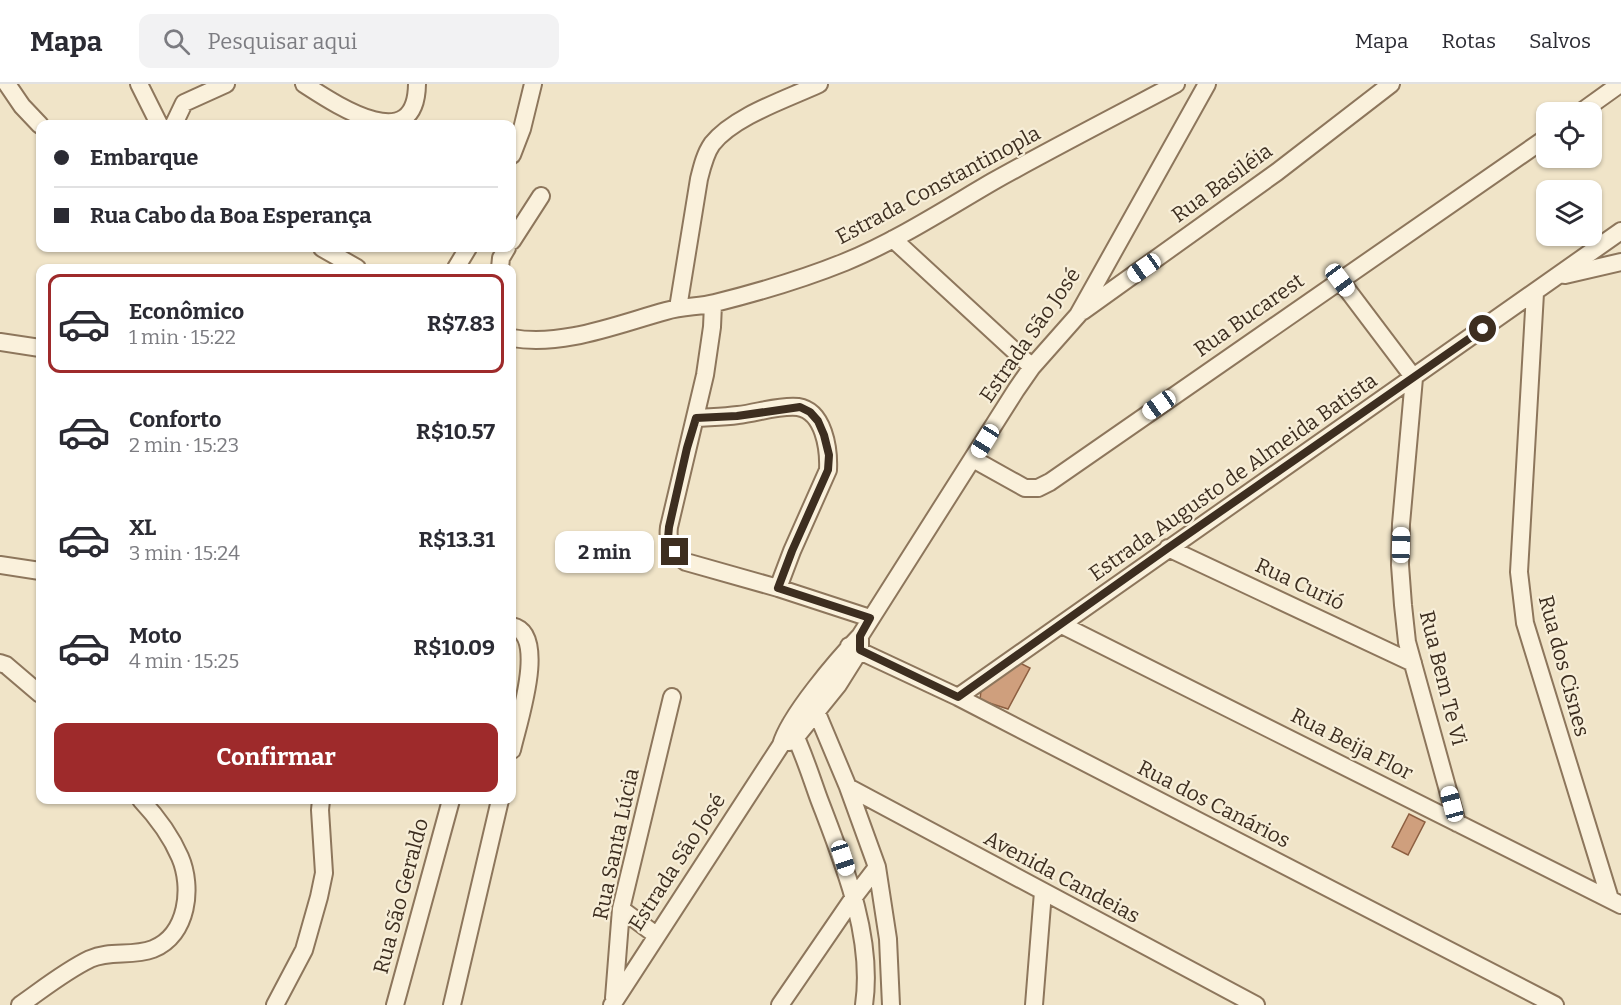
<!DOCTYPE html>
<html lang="pt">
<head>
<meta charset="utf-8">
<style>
	body { margin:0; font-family:Bitter,serif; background:#f2f2f3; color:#2b2b33; height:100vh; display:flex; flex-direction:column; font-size:22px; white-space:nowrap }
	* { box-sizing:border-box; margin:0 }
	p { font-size:20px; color:#7c7c81 }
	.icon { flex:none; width:33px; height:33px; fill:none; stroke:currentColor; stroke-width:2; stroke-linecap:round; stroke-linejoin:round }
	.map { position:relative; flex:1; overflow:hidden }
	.drawer { position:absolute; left:36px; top:180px; width:480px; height:540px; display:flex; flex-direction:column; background:#fff; border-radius:12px; box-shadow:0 2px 4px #0004 }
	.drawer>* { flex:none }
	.guide { position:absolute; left:36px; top:36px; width:480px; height:132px; border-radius:12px; box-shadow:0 2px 4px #0004; display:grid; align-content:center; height:132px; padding:0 18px; background:#fff }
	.controls { position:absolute; left:1536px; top:18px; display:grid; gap:12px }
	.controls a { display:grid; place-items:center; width:66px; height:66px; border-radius:12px; background:#fff; box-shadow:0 2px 4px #0004; font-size:30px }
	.end { position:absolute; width:27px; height:27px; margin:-14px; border:8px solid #3d2e20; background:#fff; box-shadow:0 0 0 3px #fff }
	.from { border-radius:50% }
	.bubble { position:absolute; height:42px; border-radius:12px; background:#fff; box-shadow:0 2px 4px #0004; font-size:20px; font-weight:700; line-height:42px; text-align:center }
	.car { position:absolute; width:18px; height:36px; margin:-18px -9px; border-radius:8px; box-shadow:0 0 4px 2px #0007; background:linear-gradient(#fff 24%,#345 0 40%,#fff 0 76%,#345 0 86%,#fff 0) }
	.guide b { display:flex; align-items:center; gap:21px; height:57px; font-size:22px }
	.guide b+b { border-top:2px solid #e1e1e2 }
	.guide i { width:15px; height:15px; background:#2b2b33 }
	ul { padding:10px 0 0; list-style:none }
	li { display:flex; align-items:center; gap:18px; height:99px; margin:0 12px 9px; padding:0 6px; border:3px solid transparent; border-radius:12px }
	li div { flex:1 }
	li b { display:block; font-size:22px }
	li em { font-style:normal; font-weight:700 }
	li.current { border-color:#9e2a2b }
	li>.icon { width:54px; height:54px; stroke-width:1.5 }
	.primary-button { display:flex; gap:12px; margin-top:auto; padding:12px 18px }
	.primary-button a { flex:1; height:69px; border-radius:12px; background:#9e2a2b; color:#fff; font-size:24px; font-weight:700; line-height:69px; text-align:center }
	header { display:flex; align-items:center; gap:36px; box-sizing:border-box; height:84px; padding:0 30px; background:#fff; border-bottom:2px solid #e1e1e2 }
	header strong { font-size:28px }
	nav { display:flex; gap:33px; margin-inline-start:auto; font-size:21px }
	.search { width:420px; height:54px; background:#f2f2f3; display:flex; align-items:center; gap:15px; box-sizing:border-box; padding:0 21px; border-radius:12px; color:#7c7c81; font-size:22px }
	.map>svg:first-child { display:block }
	.building { fill:#cf9f7d; stroke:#8d5f41; stroke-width:1.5 }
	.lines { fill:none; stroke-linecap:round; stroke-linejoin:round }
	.minor-casing { stroke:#8d765c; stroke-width:20 }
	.minor { stroke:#faf1dc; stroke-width:16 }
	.route { stroke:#3d2e20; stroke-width:8 }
	.labels { text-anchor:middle; stroke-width:4.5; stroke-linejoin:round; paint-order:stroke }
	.street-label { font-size:21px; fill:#3d2e20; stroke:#f7eed8 }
</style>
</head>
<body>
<header>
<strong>Mapa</strong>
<div class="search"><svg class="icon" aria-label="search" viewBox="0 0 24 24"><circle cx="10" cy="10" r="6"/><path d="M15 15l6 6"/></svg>Pesquisar aqui</div>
<nav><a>Mapa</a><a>Rotas</a><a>Salvos</a></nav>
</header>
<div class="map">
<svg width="1621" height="921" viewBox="0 0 1621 921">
	<rect width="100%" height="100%" fill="#f0e4c8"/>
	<path class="building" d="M1018 578 1030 584 1008 625 980 616 981 606Z
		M1409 730 1425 738 1408 771 1392 763Z"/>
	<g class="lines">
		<defs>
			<path id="minor" d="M7 0 22 22 40 41
				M139 0 159 40
				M304 0C335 20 416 75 417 0
				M1581 28 1620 0
				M174 40 184 19 226 0
				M512 71 522 45 533 0
				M893 155 1032 283
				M512 157 541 112
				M322 164 357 184
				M456 184 468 164
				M500 184 501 174 507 164
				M1565 191 1621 178
				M1340 196 1414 294 1401 440 1400 481 1403 521 1407 558 1457 739
				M1535 209 1519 488 1525 539 1610 815
				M713 220 712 243 705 291 669 443C667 459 672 469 686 478L778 504 870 534
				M678 224 699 95C702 83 705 70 712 60 734 32 787 15 819 0
				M1083 227 1277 88 1391 0
				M512 254C563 263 618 240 666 227 683 222 699 223 715 219 759 208 803 195 845 178 896 157 944 126 992 98 1053 64 1115 32 1176 0
				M0 258 40 264
				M696 334C710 333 724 333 738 331 757 329 779 321 798 323 824 327 829 365 828 386L792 467 778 504
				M973 375 1025 404H1038L1050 398 1546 54
				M1168 464 1413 579
				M0 481 40 487
				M1062 541 1621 821
				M512 542C549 550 517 642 512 666
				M849 562 958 613 1555 921
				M0 579 6 581 40 610
				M958 613 1621 147
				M809 614 817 629 848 703 877 783 888 855 891 921
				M790 641C802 664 810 690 819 715 843 778 874 852 864 921
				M789 658 796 653 838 601 860 566V555
				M848 703 1256 921
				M621 825 656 851
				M614 914 621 825 672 613
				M20 921C43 905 65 887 90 875 110 866 132 873 153 865 188 851 193 803 180 773 171 752 156 732 141 716
				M275 921 304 866 319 813 324 789 320 726 321 716
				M395 921 451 716
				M452 921 500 716
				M612 921 781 661C789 632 838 575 860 552L1016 306 1032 283 1078 231 1207 0
				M780 921 854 813 877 783
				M1034 921 1043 808"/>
		</defs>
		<use href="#minor" class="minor-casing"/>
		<use href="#minor" class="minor"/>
	</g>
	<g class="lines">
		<path class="route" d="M675 468 668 454 669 443 687 364 696 334 737 332 800 323 810 328 818 337 824 351 829 371 828 386 792 467 778 504 870 534 860 552V566L958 613 1168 464 1483 245"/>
	</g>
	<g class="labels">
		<g class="street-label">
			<text transform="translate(1222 99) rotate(-36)" y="7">Rua Basiléia</text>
			<text transform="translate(938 101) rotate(-28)" y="7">Estrada Constantinopla</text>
			<text transform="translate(1249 231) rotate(-35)" y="7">Rua Bucarest</text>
			<text transform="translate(1030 251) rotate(-55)" y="7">Estrada São José</text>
			<text transform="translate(1233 393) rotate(-35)" y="7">Estrada Augusto de Almeida Batista</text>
			<text transform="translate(1300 500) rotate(25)" y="7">Rua Curió</text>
			<text transform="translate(1564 582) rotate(75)" y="7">Rua dos Cisnes</text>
			<text transform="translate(1443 594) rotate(76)" y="7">Rua Bem Te Vi</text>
			<text transform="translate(1352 660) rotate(27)" y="7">Rua Beija Flor</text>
			<text transform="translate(1214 720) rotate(27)" y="7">Rua dos Canários</text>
			<text transform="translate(616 760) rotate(-78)" y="7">Rua Santa Lúcia</text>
			<text transform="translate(677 778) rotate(-57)" y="7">Estrada São José</text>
			<text transform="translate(1062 793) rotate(28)" y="7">Avenida Candeias</text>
			<text transform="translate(401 812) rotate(-75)" y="7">Rua São Geraldo</text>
		</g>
	</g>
</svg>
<div class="controls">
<a><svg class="icon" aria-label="locate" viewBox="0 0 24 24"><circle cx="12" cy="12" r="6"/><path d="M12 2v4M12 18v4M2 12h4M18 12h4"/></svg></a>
<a><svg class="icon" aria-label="layers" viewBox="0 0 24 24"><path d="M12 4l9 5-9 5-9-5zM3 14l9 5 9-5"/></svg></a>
</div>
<i class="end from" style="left:1483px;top:245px"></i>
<i class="end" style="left:675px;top:468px"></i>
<div class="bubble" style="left:555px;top:447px;width:99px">2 min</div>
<i class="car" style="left:1144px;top:184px;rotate:235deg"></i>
<i class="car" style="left:1340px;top:196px;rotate:143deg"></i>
<i class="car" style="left:1159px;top:321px;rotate:235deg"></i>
<i class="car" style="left:985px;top:357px;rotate:212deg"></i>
<i class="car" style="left:1401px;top:461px;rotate:1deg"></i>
<i class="car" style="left:1452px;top:720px;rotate:345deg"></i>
<i class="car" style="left:843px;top:774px;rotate:162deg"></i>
<div class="guide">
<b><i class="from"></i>Embarque</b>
<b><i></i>Rua Cabo da Boa Esperança</b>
</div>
<section class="drawer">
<ul>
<li class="current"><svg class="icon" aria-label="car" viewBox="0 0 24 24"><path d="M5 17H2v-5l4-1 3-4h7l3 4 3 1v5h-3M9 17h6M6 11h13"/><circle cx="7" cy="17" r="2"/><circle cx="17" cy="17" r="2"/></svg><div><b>Econômico</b><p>1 min · 15:22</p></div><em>R$7.83</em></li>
<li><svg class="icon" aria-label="car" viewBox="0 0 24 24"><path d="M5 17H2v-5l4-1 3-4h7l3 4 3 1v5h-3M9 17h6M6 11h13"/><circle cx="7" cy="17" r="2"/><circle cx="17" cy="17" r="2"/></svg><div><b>Conforto</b><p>2 min · 15:23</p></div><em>R$10.57</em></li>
<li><svg class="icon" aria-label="car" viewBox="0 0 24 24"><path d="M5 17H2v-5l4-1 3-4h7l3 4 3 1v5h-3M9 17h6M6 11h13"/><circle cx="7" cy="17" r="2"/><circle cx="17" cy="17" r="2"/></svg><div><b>XL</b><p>3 min · 15:24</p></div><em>R$13.31</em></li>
<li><svg class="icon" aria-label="car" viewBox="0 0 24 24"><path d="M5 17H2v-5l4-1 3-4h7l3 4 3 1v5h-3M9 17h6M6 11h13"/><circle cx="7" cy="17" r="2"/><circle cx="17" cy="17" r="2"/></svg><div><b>Moto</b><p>4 min · 15:25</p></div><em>R$10.09</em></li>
</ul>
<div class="primary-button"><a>Confirmar</a></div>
</section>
</div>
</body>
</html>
